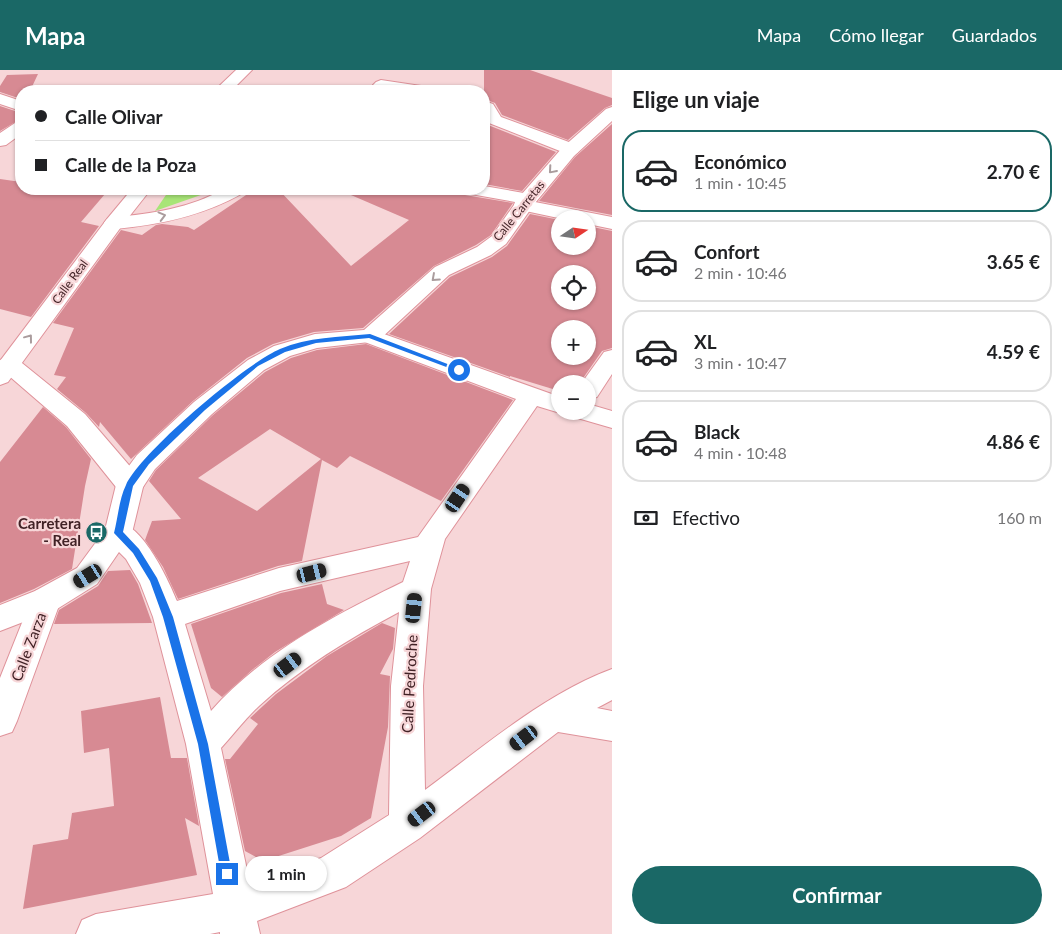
<!DOCTYPE html>
<html lang="es">
<head>
<meta charset="utf-8">
<style>
	body { margin:0; font-family:Lato,sans-serif; background:#f6f6f6; color:#202124; height:100vh; display:flex; flex-direction:column; font-size:19px; white-space:nowrap }
	* { box-sizing:border-box; margin:0 }
	p { font-size:16px; color:#757577 }
	.icon { flex:none; width:28px; height:28px; fill:none; stroke:currentColor; stroke-width:2; stroke-linecap:round; stroke-linejoin:round }
	.map { position:relative; flex:1; overflow:hidden }
	.sheet { display:flex; flex-direction:column; background:#fff; width:450px }
	.sheet>* { flex:none }
	.banner { position:absolute; left:15px; top:15px; width:475px; height:110px; border-radius:20px; box-shadow:0 1px 4px #0004; display:grid; align-content:center; height:110px; padding:0 20px; background:#fff }
	.needle { width:32px; rotate:77deg }
	.buttons { position:absolute; left:551px; top:140px; display:grid; gap:10px }
	.buttons a { display:grid; place-items:center; width:45px; height:45px; border-radius:50%; background:#fff; box-shadow:0 1px 4px #0004; font-size:25px }
	.end { position:absolute; width:22px; height:22px; margin:-11px; border:6px solid #1a73e8; background:#fff; box-shadow:0 0 0 2px #fff }
	.from { border-radius:50% }
	.bubble { position:absolute; height:35px; border-radius:18px; background:#fff; box-shadow:0 1px 4px #0004; font-size:16px; font-weight:700; line-height:35px; text-align:center }
	.car { position:absolute; width:15px; height:30px; margin:-15px -8px; border-radius:6px; box-shadow:0 0 4px 1px #0007; background:linear-gradient(#222 24%,#8ab4d8 0 40%,#222 0 76%,#8ab4d8 0 86%,#222 0) }
	.banner b { display:flex; align-items:center; gap:18px; height:48px; font-size:19px }
	.banner b+b { border-top:1px solid #e0e0e0 }
	.banner i { width:12px; height:12px; background:#202124 }
	ul { padding:0; list-style:none }
	li { display:flex; align-items:center; gap:15px; height:82px; margin:0 10px 8px; padding:0 10px; border:2px solid #e0e0e0; border-radius:20px }
	li div { flex:1 }
	li b { display:block; font-size:19px }
	li em { font-style:normal; font-weight:700 }
	li.active { border-color:#1a6866 }
	li>.icon { width:45px; height:45px; stroke-width:1.5 }
	h2 { padding:0 20px; font-size:22px; line-height:60px }
	.pay { display:flex; align-items:center; gap:12px; height:55px; padding:0 20px; font-size:19px }
	.pay p { margin-inline-start:auto }
	.cta { display:flex; gap:10px; margin-top:auto; padding:10px 20px }
	.cta a { flex:1; height:58px; border-radius:30px; background:#1a6866; color:#fff; font-size:20px; font-weight:700; line-height:58px; text-align:center }
	header { display:flex; align-items:center; gap:30px; box-sizing:border-box; height:70px; padding:0 25px; background:#1a6866; color:#fff }
	header strong { font-size:24px }
	nav { display:flex; gap:28px; margin-inline-start:auto; font-size:18px }
	main { display:flex; flex:1; min-height:0 }
	.map>svg:first-child { display:block }
	.green { fill:#a8e577 }
	.building { fill:#d78a93; fill-rule:evenodd }
	.lines { fill:none; stroke-linecap:round; stroke-linejoin:round }
	.street-casing { stroke:#df929a; stroke-width:2 }
	.secondary-casing { stroke:#df929a; stroke-width:2 }
	.street { fill:#fff; fill-rule:evenodd }
	.secondary { fill:#fff; fill-rule:evenodd }
	.oneway { stroke:#aa9c9d }
	.route { fill:#1a73e8 }
	.labels { text-anchor:middle; stroke-width:4.5; stroke-linejoin:round; paint-order:stroke }
	.far-street-label { font-size:12px; fill:#412226; stroke:#f7d6d8 }
	.poi-label { font-size:15px; font-weight:bold; fill:#412226; stroke:#f7d6d8; text-anchor:end }
	.street-label { font-size:15px; fill:#412226; stroke:#f7d6d8 }
</style>
</head>
<body>
<header>
<strong>Mapa</strong>
<nav><a>Mapa</a><a>Cómo llegar</a><a>Guardados</a></nav>
</header>
<main>
<div class="map">
<svg width="612" height="864" viewBox="0 0 612 864">
	<rect width="100%" height="100%" fill="#f7d6d8"/>
	<path class="green" d="M170 119H218L155 141Z"/>
	<path class="building" d="M484 0H530L612 28V35L605 38 568 70 502 45 495 33 484 29Z
		M38 4 30 21H21V29L0 22V16L7 5Z
		M0 36 21 43 17 51 0 61Z
		M484 48 488 55 556 82 522 121 484 114Z
		M612 54V145L539 131 575 87Z
		M0 109 21 112V119H69L105 124 81 152 99 156 31 247 0 239Z
		M255 119H278L351 196 409 150 337 119H460L465 125 513 133 491 165 476 175 434 196 363 258 314 262 273 274 247 288 193 331 131 389 100 352 99 357 86 343 57 319 66 307 54 305 74 258 53 253 121 160 142 165 156 155 162 154 188 157 194 160Z
		M530 144 560 150V176H588V156L612 161V278L602 281 579 314H560V320H556L510 306V307L389 264 450 207 492 187 507 176ZM560 204H588V231H560ZM560 259H588V286H560Z
		M366 274 513 330 441 431 350 386 337 398 322 390 302 491 278 496 178 529 163 497 145 470 152 451 181 449 149 411 156 400 213 345 265 302 291 288 317 280ZM270 359 321 389 257 441 198 408Z
		M43 337 66 357 91 389 85 416 72 499 34 519 0 533V392Z
		M130 500 138 514 152 553 54 554 59 540 98 516 108 501Z
		M322 514 327 534 344 540 275 582 252 600 222 627 211 618 191 554 281 523Z
		M382 553 395 558 393 579 380 604 390 606 388 657 371 748 341 766 263 791 245 781 225 689H230L258 654 250 648 276 624 327 586Z
		M160 627 171 688H187L199 756 185 748 197 805 23 839 33 775 68 769 72 743 114 736 109 678 84 683 81 641Z"/>
	<g class="lines">
		<defs>
			<path id="street" d="M381 10 421 16 426 18 429 21H392L376 18 373 15 376 12Z
				M0 24 21 31V41L0 34Z
				M484 31 493 34 501 47 577 75 580 79 577 83 571 84 565 83 489 53 484 45Z
				M21 52V64L6 75 0 76V63L15 53Z
				M484 116 535 125 537 129 535 132 612 147V159L588 154V149H563L516 139 514 135 515 132 465 123 462 119H484Z
				M224 119H246L243 123C203 146 159 155 114 159L107 157 104 153 107 149 114 147C152 144 190 138 224 119Z
				M370 259 560 327V341H567L560 343 537 336 445 469 431 519 423 616 425 720C482 678 546 623 612 599V630L597 638 612 641V671L558 662 420 768 346 817 257 851 260 864H220V862L210 864H76L82 850 96 844 213 824 186 674 153 547 140 513 126 489 108 471 104 463 108 455C111 454 116 452 119 453 143 455 169 511 177 531L279 498 418 467 516 329 362 271 359 266 362 261ZM410 491 403 512C335 545 262 583 211 641L185 554 280 521ZM399 542 391 616 389 745 321 788 250 814 221 678C234 664 245 649 259 636 300 598 350 568 399 542Z
				M612 280V304L597 327 588 329V314H581L604 282Z
				M9 287 17 289 85 344 140 408 144 415 140 422 130 425 120 422 67 356 1 299 0 290Z
				M588 334 612 341V358L574 347 571 341H588Z
				M46 518 57 521 61 530 17 651 12 662 0 666V608L31 530 35 521Z"/>
			<path id="secondary" d="M236 0H252L231 21H214Z
				M612 37V51L574 86 535 133 506 174 491 185 449 205 378 271 317 278 290 286 264 300 212 344 155 399 143 417 132 463 97 514 57 539 0 561V535L35 521 77 498 105 460 116 415 120 408 137 385 194 332 248 290 274 276 315 264 364 260 435 197 477 177 492 166 521 125 562 78 606 39Z
				M132 119H151L121 157 8 312 0 315V291L107 149Z"/>
		</defs>
		<use href="#street" class="street-casing"/>
		<use href="#secondary" class="secondary-casing"/>
		<use href="#street" class="street"/>
		<use href="#secondary" class="secondary"/>
	</g>
	<defs><path id="oneway-chevron" d="M-2-3.5L2.5 0L-2 3.5" fill="none" stroke-width="1.6" stroke-linecap="round" stroke-linejoin="round" transform="scale(1.25)"/></defs>
	<g class="oneway">
		<use href="#oneway-chevron" transform="translate(552 100) rotate(131)"/>
		<use href="#oneway-chevron" transform="translate(162 146) rotate(-15)"/>
		<use href="#oneway-chevron" transform="translate(435 208) rotate(138)"/>
		<use href="#oneway-chevron" transform="translate(29 268) rotate(-53)"/>
	</g>
	<path class="route" d="M370 264 463 300 457 301 369 268 316 273 285 282 258 296 205 340 149 394 133 416 123 462 139 479 157 508 173 547 208 674 232 804 231 808 227 809 223 808 221 804 198 674 163 547 150 511 133 483 114 463C118 448 119 429 126 415 141 382 245 294 280 279 308 267 339 267 370 264Z"/>
	<defs>
		<symbol id="bus-disc" viewBox="-11 -11 22 22"><circle r="9.5" fill="#1a6866" stroke="#f7d6d8"/><path d="M-5-6H5V4H4V6H2V4H-2V6H-4V4H-5ZM-3.5-4V0h7V-4ZM-3.5 1.2v1.5H-2V1.2ZM2 1.2v1.5H3.5V1.2Z" fill="#fff"/></symbol>
	</defs>
	<g fill-rule="evenodd">
		<use href="#bus-disc" x="84" y="450" width="25" height="25"/>
	</g>
	<g class="labels">
		<g class="far-street-label">
			<text transform="translate(519 141) rotate(-51)" y="4">Calle Carretas</text>
			<text transform="translate(70 212) rotate(-54)" y="4">Calle Real</text>
		</g>
		<g class="poi-label">
			<text x="81" y="459">Carretera<tspan x="81" dy="17">- Real</tspan></text>
		</g>
		<g class="street-label">
			<text transform="translate(29 577) rotate(-69)" y="5">Calle Zarza</text>
			<text transform="translate(410 614) rotate(-87)" y="5">Calle Pedroche</text>
		</g>
	</g>
</svg>
<div class="buttons">
<a><svg class="needle" viewBox="-14 -14 28 28"><path d="M0-13l5 13h-10z" fill="#e53935"/><path d="M0 13l5-13h-10z" fill="#757577"/></svg></a>
<a><svg class="icon" aria-label="locate" viewBox="0 0 24 24"><circle cx="12" cy="12" r="6"/><path d="M12 2v4M12 18v4M2 12h4M18 12h4"/></svg></a>
<a>+</a>
<a>−</a>
</div>
<i class="end from" style="left:459px;top:300px"></i>
<i class="end" style="left:227px;top:804px"></i>
<div class="bubble" style="left:245px;top:786px;width:82px">1 min</div>
<i class="car" style="left:458px;top:428px;rotate:34deg"></i>
<i class="car" style="left:312px;top:503px;rotate:76deg"></i>
<i class="car" style="left:88px;top:506px;rotate:239deg"></i>
<i class="car" style="left:414px;top:538px;rotate:6deg"></i>
<i class="car" style="left:288px;top:595px;rotate:53deg"></i>
<i class="car" style="left:524px;top:668px;rotate:233deg"></i>
<i class="car" style="left:422px;top:744px;rotate:233deg"></i>
<div class="banner">
<b><i class="from"></i>Calle Olivar</b>
<b><i></i>Calle de la Poza</b>
</div>
</div>
<section class="sheet">
<h2>Elige un viaje</h2>
<ul>
<li class="active"><svg class="icon" aria-label="car" viewBox="0 0 24 24"><path d="M5 17H2v-5l4-1 3-4h7l3 4 3 1v5h-3M9 17h6M6 11h13"/><circle cx="7" cy="17" r="2"/><circle cx="17" cy="17" r="2"/></svg><div><b>Económico</b><p>1 min · 10:45</p></div><em>2.70 €</em></li>
<li><svg class="icon" aria-label="car" viewBox="0 0 24 24"><path d="M5 17H2v-5l4-1 3-4h7l3 4 3 1v5h-3M9 17h6M6 11h13"/><circle cx="7" cy="17" r="2"/><circle cx="17" cy="17" r="2"/></svg><div><b>Confort</b><p>2 min · 10:46</p></div><em>3.65 €</em></li>
<li><svg class="icon" aria-label="car" viewBox="0 0 24 24"><path d="M5 17H2v-5l4-1 3-4h7l3 4 3 1v5h-3M9 17h6M6 11h13"/><circle cx="7" cy="17" r="2"/><circle cx="17" cy="17" r="2"/></svg><div><b>XL</b><p>3 min · 10:47</p></div><em>4.59 €</em></li>
<li><svg class="icon" aria-label="car" viewBox="0 0 24 24"><path d="M5 17H2v-5l4-1 3-4h7l3 4 3 1v5h-3M9 17h6M6 11h13"/><circle cx="7" cy="17" r="2"/><circle cx="17" cy="17" r="2"/></svg><div><b>Black</b><p>4 min · 10:48</p></div><em>4.86 €</em></li>
</ul>
<div class="pay"><svg class="icon" aria-label="cash" viewBox="0 0 24 24"><path d="M3 7h18v10H3z"/><circle cx="12" cy="12" r="2"/></svg>Efectivo<p>160 m</p></div>
<div class="cta"><a>Confirmar</a></div>
</section>
</main>
</body>
</html>
